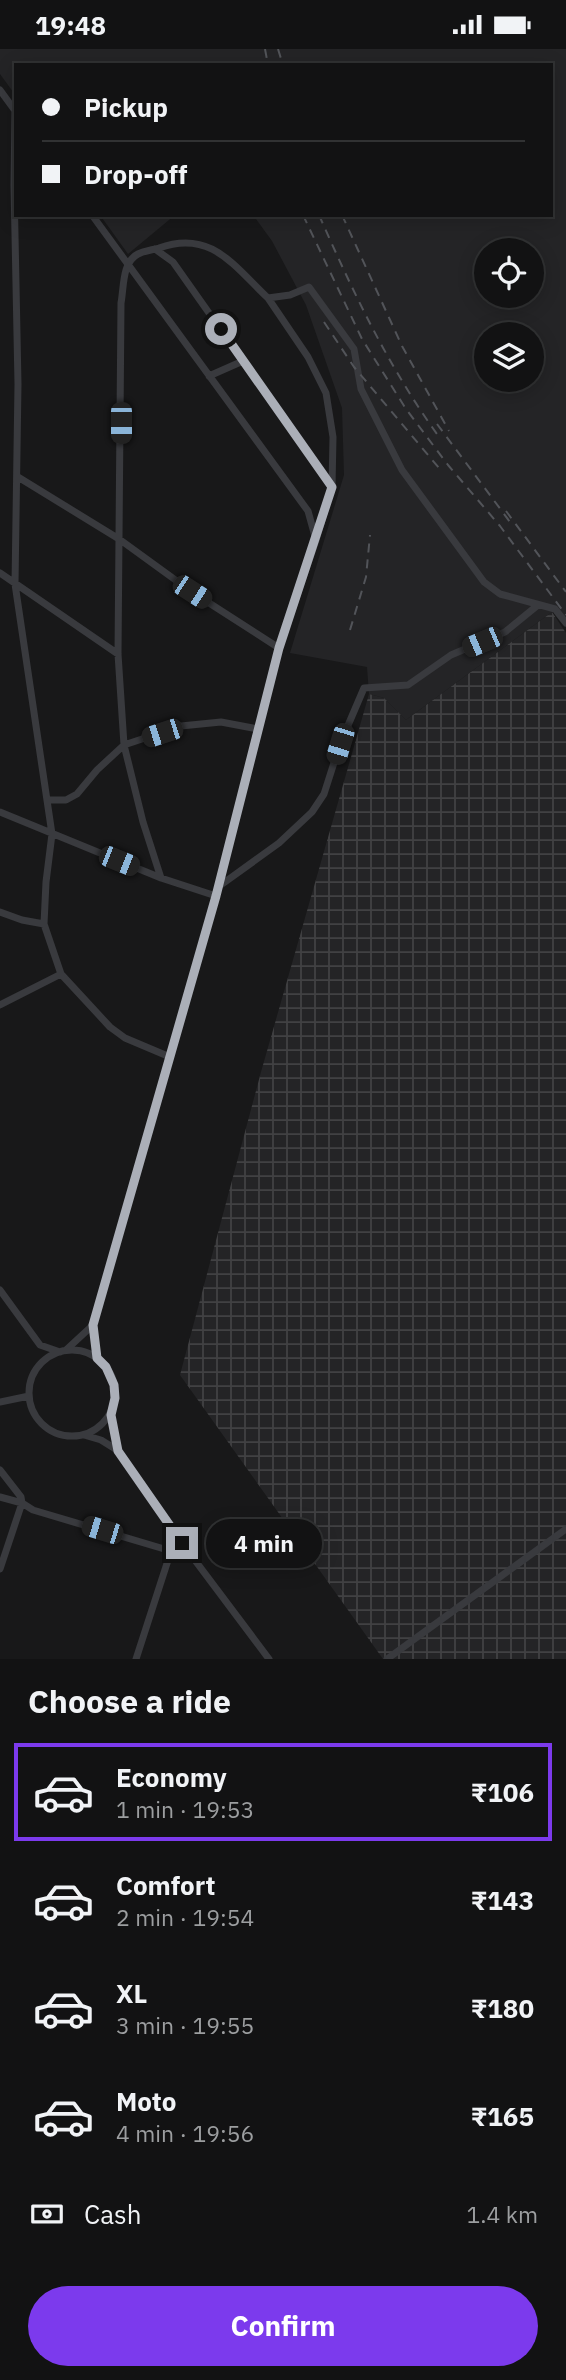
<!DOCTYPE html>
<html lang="en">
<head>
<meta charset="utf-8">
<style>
	body { margin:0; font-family:"IBM Plex Sans",sans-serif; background:#1b1b1c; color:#f1f3f6; height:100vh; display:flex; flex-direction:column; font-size:26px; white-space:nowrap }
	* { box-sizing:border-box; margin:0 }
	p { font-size:23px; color:#9c9ea0 }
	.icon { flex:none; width:38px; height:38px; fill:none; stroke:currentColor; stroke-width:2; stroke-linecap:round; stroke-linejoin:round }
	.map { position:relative; height:1610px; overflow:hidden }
	.panel { display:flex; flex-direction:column; background:#121213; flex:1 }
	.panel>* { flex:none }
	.banner { position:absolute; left:14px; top:14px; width:539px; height:154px; border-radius:0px; box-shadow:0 4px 18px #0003,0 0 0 2px #313233; display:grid; align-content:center; height:154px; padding:0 28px; background:#121213 }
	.tools { position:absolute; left:474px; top:189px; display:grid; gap:14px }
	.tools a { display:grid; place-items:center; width:70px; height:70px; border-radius:50%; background:#121213; box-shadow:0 4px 18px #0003,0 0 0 2px #313233; font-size:35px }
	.end { position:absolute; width:32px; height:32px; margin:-16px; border:9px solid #abafb8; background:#111; box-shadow:0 0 0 4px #111 }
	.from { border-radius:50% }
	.bubble { position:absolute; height:49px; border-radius:24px; background:#121213; box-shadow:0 4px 18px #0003,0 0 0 2px #313233; font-size:23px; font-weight:700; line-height:49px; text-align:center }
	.car { position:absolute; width:21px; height:42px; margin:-21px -10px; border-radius:9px; box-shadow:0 0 5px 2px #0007; background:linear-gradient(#222 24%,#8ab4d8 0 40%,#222 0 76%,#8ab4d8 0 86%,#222 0) }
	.banner b { display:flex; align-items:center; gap:24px; height:66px; font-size:26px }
	.banner b+b { border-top:2px solid #313233 }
	.banner i { width:18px; height:18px; background:#f1f3f6 }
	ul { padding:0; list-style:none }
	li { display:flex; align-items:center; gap:21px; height:98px; margin:0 14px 10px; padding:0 14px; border:4px solid transparent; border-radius:0px }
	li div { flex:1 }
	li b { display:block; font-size:26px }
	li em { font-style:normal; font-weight:700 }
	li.current { border-color:#7c3aed }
	li>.icon { width:63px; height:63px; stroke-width:1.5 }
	h2 { padding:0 28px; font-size:32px; line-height:84px }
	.pay { display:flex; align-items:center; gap:18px; height:77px; padding:0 28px; font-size:26px }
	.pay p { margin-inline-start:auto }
	.primary-button { display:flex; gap:14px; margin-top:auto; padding:14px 28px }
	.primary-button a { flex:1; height:80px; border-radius:42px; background:#7c3aed; color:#fff; font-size:28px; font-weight:700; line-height:80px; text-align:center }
	.status { display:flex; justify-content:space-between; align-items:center; height:49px; padding:0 35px; background:#121213; direction:ltr }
	.status svg { height:19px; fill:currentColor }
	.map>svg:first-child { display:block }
	.built { fill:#242426; fill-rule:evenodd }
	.industrial { fill:url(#industrial-grid) }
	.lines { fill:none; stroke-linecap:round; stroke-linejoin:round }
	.minor { stroke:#393a3e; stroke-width:7 }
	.rail { stroke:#525459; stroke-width:2; stroke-dasharray:9 7; stroke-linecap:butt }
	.route { stroke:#abafb8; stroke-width:9 }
</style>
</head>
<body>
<div class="status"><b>19:48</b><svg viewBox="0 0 49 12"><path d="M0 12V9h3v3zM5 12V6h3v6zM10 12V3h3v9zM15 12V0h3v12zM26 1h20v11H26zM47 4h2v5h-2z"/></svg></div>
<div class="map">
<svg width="566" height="1610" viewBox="0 0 566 1610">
	<defs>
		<pattern id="industrial-grid" width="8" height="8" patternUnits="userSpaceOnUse" patternTransform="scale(1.75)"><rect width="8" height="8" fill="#242426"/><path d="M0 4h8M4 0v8" fill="none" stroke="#414143"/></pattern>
	</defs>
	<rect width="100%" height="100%" fill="#181819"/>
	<path class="built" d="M0 0H566V572L558 562 552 563 406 671 384 649 369 645 367 618 290 604 344 426 342 359 306 256 272 192 253 166H551V16H16V47L0 25ZM486 201H532V247H486ZM486 285H532V331H486Z
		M100 166H175L128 205Z"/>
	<path class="industrial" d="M552 563 566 584V1610H383L180 1326 261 1023 369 645 384 649 406 671Z"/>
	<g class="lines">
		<path class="minor" d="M0 41 16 63
			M15 61 14 136 18 335 15 535 52 785 46 833 44 875 61 925 110 978 125 989 170 1008
			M92 166 308 462 316 491 279 599 216 847 93 1276 97 1309
			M155 200 173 213 332 438
			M268 249 308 308 326 344 333 388 332 438 316 491
			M209 327 243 312
			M18 428 119 490 192 543 279 599
			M0 524 118 605
			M48 751H66L77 745 97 721 124 696 181 677 221 673 258 680
			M0 763 161 829 216 847
			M161 829 143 773 124 696 118 605 121 254C124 238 122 213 138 205 144 202 152 201 159 199 211 180 234 217 268 249L290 246 309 238 354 300 361 340 402 421 484 533 500 545 555 560 566 574
			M218 838 279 794 312 763 324 745 340 695 364 639 408 636 451 606 505 583 538 556
			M0 863 22 871 44 875
			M0 956 61 925
			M0 1241 40 1296 60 1303
			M29 1344a43 43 0 1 1 86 0a43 43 0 1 1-86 0Z
			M66 1301 93 1276
			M0 1353 29 1347
			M111 1366 118 1402 182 1494 269 1610
			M84 1386 101 1391 117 1401
			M0 1421 21 1448 22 1454 0 1520
			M0 1448 22 1454 33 1461 171 1502 136 1610
			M387 1610 566 1480"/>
		<path class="rail" d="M265 0 268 16
			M278 0 283 16
			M303 166 362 290 406 360 448 416 500 477 566 566
			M319 166C353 243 388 317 437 385
			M342 166 402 297 449 382
			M324 273 354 318 439 419
			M437 375 510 473
			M506 462 566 543
			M350 581 366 528 370 486"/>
	</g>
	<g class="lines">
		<path class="route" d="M182 1494 118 1402 111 1366 115 1349 114 1336 106 1318 97 1309 93 1276 216 847 279 599 332 438 221 280"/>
	</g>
</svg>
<div class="tools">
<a><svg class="icon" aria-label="locate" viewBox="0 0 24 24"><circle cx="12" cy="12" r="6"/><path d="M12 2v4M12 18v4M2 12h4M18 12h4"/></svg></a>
<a><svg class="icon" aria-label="layers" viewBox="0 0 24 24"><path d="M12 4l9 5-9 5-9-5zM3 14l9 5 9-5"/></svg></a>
</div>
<i class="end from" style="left:221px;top:280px"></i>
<i class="end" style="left:182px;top:1494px"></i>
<div class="bubble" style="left:206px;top:1470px;width:116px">4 min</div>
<i class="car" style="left:121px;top:374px;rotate:180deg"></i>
<i class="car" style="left:192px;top:543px;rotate:123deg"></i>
<i class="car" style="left:482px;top:593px;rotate:247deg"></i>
<i class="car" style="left:162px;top:684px;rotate:252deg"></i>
<i class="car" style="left:340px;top:695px;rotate:197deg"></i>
<i class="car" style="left:119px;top:812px;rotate:112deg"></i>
<i class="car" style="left:102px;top:1481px;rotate:287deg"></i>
<div class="banner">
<b><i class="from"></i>Pickup</b>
<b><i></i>Drop-off</b>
</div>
</div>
<section class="panel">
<h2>Choose a ride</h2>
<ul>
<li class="current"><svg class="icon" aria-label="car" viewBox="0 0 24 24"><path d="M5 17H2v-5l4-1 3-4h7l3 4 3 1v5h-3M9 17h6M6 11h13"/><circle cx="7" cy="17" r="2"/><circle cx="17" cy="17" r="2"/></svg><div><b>Economy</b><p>1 min · 19:53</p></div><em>₹106</em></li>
<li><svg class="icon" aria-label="car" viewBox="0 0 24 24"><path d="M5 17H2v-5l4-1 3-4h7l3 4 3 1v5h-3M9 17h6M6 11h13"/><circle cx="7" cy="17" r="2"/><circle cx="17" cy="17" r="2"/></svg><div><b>Comfort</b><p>2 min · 19:54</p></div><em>₹143</em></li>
<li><svg class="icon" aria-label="car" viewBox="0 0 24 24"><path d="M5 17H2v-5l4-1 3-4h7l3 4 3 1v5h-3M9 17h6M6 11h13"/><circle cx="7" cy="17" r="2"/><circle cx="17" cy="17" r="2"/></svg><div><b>XL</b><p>3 min · 19:55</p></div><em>₹180</em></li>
<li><svg class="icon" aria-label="car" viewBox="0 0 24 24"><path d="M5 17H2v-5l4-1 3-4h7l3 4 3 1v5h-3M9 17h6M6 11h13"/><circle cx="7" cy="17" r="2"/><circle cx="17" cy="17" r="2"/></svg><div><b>Moto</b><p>4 min · 19:56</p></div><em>₹165</em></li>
</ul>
<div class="pay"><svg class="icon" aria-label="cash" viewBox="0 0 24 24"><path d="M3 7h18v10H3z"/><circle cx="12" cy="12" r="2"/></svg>Cash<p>1.4 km</p></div>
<div class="primary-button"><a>Confirm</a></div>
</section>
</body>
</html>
